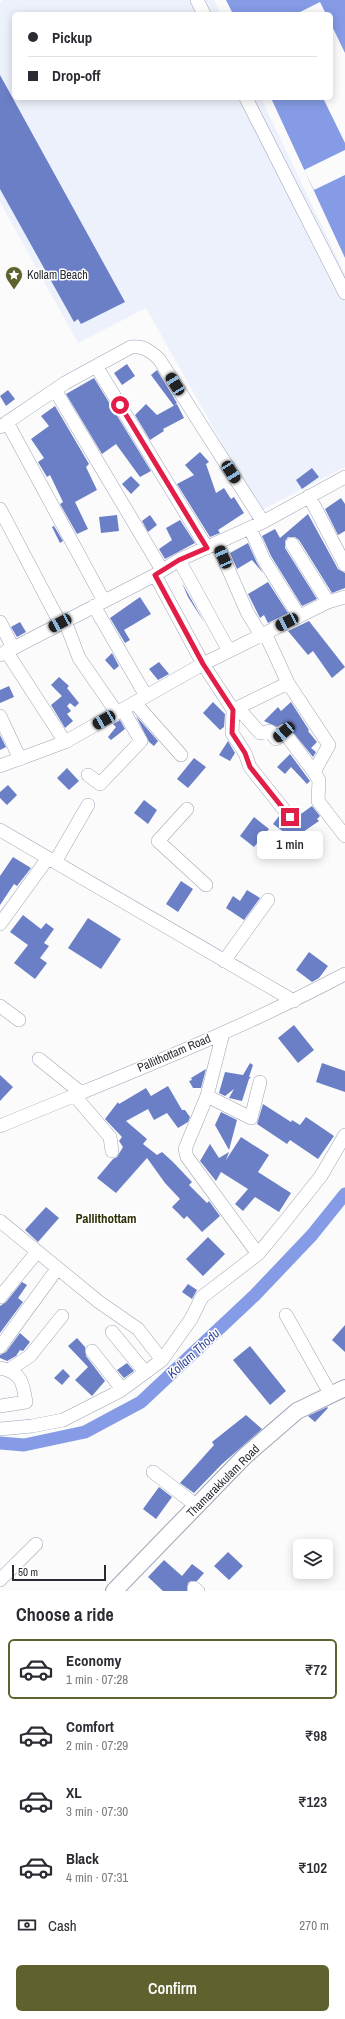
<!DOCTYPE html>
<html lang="en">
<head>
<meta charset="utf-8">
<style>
	body { margin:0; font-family:"Archivo Narrow",sans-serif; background:#f7f7f7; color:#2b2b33; height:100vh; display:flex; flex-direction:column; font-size:15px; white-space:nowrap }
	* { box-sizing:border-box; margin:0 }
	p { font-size:13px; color:#7c7c81 }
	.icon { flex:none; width:22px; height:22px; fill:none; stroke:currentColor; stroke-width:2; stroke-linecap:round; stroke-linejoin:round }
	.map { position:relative; height:1591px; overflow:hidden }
	.side { display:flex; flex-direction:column; background:#fff; flex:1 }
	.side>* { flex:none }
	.top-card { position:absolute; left:12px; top:12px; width:321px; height:88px; border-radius:6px; box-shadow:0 2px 10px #0003; display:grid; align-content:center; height:88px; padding:0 16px; background:#fff }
	.buttons { position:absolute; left:293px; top:1539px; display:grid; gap:8px }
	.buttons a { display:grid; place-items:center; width:40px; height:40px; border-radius:6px; background:#fff; box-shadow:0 2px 10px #0003; font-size:20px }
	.scale { position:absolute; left:12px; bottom:10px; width:94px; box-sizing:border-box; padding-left:4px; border:2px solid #292b33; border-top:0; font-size:11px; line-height:14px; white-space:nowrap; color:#292b33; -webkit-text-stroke:3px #fff; paint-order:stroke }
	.end { position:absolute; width:18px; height:18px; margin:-9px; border:5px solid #e11d48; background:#fff; box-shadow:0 0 0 2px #fff }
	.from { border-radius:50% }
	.bubble { position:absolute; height:28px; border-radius:6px; background:#fff; box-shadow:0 2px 10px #0003; font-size:13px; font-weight:600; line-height:28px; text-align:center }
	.car { position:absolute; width:12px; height:24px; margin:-12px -6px; border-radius:5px; box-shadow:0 0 3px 1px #0007; background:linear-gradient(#222 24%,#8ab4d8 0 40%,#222 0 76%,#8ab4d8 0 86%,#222 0) }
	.top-card b { display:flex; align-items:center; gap:14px; height:38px; font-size:15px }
	.top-card b+b { border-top:1px solid #e1e1e2 }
	.top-card i { width:10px; height:10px; background:#2b2b33 }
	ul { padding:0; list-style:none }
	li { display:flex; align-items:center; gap:12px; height:60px; margin:0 8px 6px; padding:0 8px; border:2px solid transparent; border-radius:6px }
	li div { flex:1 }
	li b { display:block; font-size:15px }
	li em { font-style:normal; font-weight:600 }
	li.current { border-color:#5f612f }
	li>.icon { width:36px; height:36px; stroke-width:1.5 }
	h2 { padding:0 16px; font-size:18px; line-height:48px }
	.pay { display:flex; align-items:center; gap:10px; height:44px; padding:0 16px; font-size:15px }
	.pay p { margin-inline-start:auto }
	.action { display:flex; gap:8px; margin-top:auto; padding:8px 16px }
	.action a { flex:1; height:46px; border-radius:6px; background:#5f612f; color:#fff; font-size:16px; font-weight:600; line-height:46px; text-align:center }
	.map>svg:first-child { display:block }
	.built { fill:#edf1fc }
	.water { fill:#859be5 }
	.pier { fill:#fbfbfb }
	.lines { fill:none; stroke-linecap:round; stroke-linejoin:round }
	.canal { stroke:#859be5; stroke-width:13 }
	.building { fill:#6b7fc7 }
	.minor-casing { stroke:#9ea4b8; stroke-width:14 }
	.major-casing { stroke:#9ea4b8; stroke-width:18 }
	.minor { stroke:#fff; stroke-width:13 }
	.major { stroke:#fff; stroke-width:16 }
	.route { stroke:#e11d48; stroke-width:5 }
	.labels { text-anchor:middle; stroke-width:3; stroke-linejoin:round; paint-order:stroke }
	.poi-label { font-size:12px; fill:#292b33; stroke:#fff; text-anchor:start }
	.street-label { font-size:12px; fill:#292b33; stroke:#fff }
	.neighbourhood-label { font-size:13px; font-weight:bold; fill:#2f3006; stroke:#fff }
	.water-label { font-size:13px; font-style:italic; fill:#34459c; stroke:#fff }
</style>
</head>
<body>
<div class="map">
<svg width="345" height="1591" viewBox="0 0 345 1591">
	<rect width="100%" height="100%" fill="#fbfbfb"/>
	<path class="built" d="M2 0H214L221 14H14V98H261L345 274V467L260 511 146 308 78 343 0 202V3Z"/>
	<path class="water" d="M226 0H345V258L271 98H331V14H233Z"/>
	<path class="pier" d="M320 2 326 14H296Z
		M331 24 345 53V143L323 98H331Z
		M345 150V175L314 190 304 170Z"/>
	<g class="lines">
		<path class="canal" d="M0 1443 24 1445 85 1432 141 1402 255 1295 312 1235 345 1194"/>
	</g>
	<path class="building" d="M0 75 125 302 81 324 78 319 74 322 0 189Z
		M127 364 135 376 122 385 114 373Z
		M157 370 177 403 174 406 151 375Z
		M94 378 151 471 140 477 116 444 102 454 66 394Z
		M8 390 15 399 6 406 0 396Z
		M146 404 157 415 177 404 184 418 163 429 164 431 150 440 135 415Z
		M55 406 89 464 86 467 97 490 75 502 88 529 77 534 60 504 63 502 50 475 47 477 38 462 44 458 31 439 49 426 41 416Z
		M200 452 209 462 206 464 216 493 224 488 231 499 234 497 244 513 218 530 220 533 210 537 177 484 194 475 185 465Z
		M312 468 319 477 302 489 296 480Z
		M131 476 140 485 131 494 122 484Z
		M341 498 345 504V531L338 535 325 509Z
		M308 514 338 569 345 573V588L332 593 299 540 295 537H288L285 541V548L317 599 302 606 271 556 262 536 275 529 280 538Z
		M117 515 119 531 101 533 99 517Z
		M150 515 157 525 148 532 142 521Z
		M180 520 195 543 165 559 159 549 172 540 166 528Z
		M54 526 63 541 60 543 52 527Z
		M248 543 257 563 263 573 252 560 237 569 230 553Z
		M268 582 288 613 268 623 264 615 260 618 248 594Z
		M182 583 204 622 188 597Z
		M140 597 151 614 124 630 130 640 125 643 110 618Z
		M309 621 345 667 332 678 313 651 308 655 288 631Z
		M20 622 26 632 17 637 11 627Z
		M112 653 119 666 114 670 105 660Z
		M159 662 169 674 158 680 149 669Z
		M59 677 69 686 67 688 79 703 75 707 70 703 67 706 71 711 67 714 73 721 65 728 51 705 62 696 51 685Z
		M9 686 14 697 0 703V690Z
		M213 702 225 714 224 727 220 730 203 713Z
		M291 702 309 730 308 731 317 742 311 748 316 752 313 757 287 725 282 724 277 727 264 721 278 707 281 711Z
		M136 716 158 741 154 746 149 742Z
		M120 720 125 729 111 740 108 737 116 727 113 724Z
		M0 735 6 747 0 750Z
		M228 741 235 753 230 761 219 755Z
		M290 754 310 781 307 784 291 767 285 774 277 767Z
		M194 758 206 767 188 788 177 779Z
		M67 768 79 781 69 790 57 778Z
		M8 785 17 795 7 805 0 798V792Z
		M144 800 157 810 148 824 134 813Z
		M312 806 320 816 317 819 319 821 303 832 296 841 273 824 279 816 287 824 295 823 298 816Z
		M254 817 269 829 254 847 240 836Z
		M13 857 31 868 17 886 14 884 0 905V876Z
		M181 881 193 889 178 912 166 904Z
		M247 890 260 898 244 920 226 908 233 896 240 901Z
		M23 915 41 929 46 923 54 929 44 943 49 946 40 958 47 963 35 979 14 963 28 945 10 932Z
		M88 918 121 939 101 969 68 948Z
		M309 952 328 966 319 978 312 982 296 970Z
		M294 1025 314 1050 298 1063 278 1038Z
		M250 1063 253 1065 249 1077H251L249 1079 242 1101 229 1098 234 1089 225 1096 219 1093 225 1072 243 1075Z
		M322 1063 345 1071V1092L316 1082Z
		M206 1069 201 1088H193L189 1081 192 1080 191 1078Z
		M0 1075 13 1087 0 1101Z
		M168 1086 182 1110H185L190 1117 188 1122 178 1128 167 1113 154 1120 148 1109 126 1121 147 1139 143 1144 157 1155 162 1152 173 1162 192 1182 189 1185 207 1203 209 1201 220 1216 202 1232 187 1216 184 1219 172 1207 180 1199 165 1183 147 1158 116 1193 97 1178 113 1159 117 1157 123 1147 119 1141 122 1137 105 1119 118 1102 119 1104 146 1088 151 1096Z
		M263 1104 291 1122 292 1120 300 1125 306 1117 334 1136 318 1159 290 1140 287 1144 257 1124Z
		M221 1112 237 1120 229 1150 215 1125Z
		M241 1137 269 1155 258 1172 291 1193 279 1212 255 1197 243 1211 235 1204 248 1189 221 1172 216 1181 200 1161 210 1144 219 1158 229 1152 226 1160Z
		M46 1207 59 1218 38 1242 25 1230Z
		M208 1237 225 1254 203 1276 186 1259Z
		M22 1282 27 1285 18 1298 23 1302 0 1333V1306L6 1302Z
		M188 1284 197 1290 192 1299 182 1292Z
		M345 1325V1352L332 1340Z
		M20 1333 30 1342 23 1351 20 1350 16 1356 7 1361 0 1358V1355L6 1352Z
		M77 1338 85 1347 86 1356 105 1381 92 1396 75 1380 88 1367 68 1346Z
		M250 1346 286 1391 270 1405 233 1360Z
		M127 1363 134 1371 124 1378 117 1370Z
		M63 1369 70 1376 62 1385 54 1378Z
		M327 1407 328 1408 315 1422 308 1416Z
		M246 1415 262 1429 222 1464 194 1493 180 1483 214 1445 212 1442Z
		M159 1487 172 1497 156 1519 143 1509Z
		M228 1552 243 1566 229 1580 214 1566Z
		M164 1560 182 1576 192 1564 204 1573 197 1581H191L188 1583 187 1591H163L148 1577Z"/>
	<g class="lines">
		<defs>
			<path id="minor" d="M197 0 204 14
				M246 98 345 293
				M96 366 207 548
				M55 390 162 570
				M7 422 104 601
				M0 427 65 383 131 347C144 346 149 350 159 359L263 522
				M309 496 345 565
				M0 509 60 623
				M250 528 264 560 299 616
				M217 543 247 612 261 635
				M292 544 328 602
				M179 560 229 651
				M155 575 203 664 233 710
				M94 606 146 696
				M65 621 79 658 117 713
				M0 622 13 648
				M265 633 288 683 329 745 314 772 319 780 318 801 345 836
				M6 651 65 742
				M0 655 155 575 179 560 263 522 345 477
				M288 683 233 710 232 733 245 753 250 767 290 817
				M135 703 181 755
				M238 708 260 733 270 731 276 739 284 732 314 772
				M0 716 20 759
				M0 766 65 742 203 664 328 602 345 597
				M88 775 100 784 141 741 123 710
				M187 809 158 841 206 885
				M0 830 294 1001
				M55 862 88 805
				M0 924 48 858
				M224 961 268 900
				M0 1006 19 1020
				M223 1033 207 1096 185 1149 187 1157 258 1254
				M39 1059 80 1092
				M74 1095 110 1137 112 1151
				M207 1096 251 1118 260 1082
				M0 1126C116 1078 234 1033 345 974
				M0 1221 99 1302 138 1329 162 1360
				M0 1297 37 1252
				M286 1315 331 1395
				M112 1332 145 1372
				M0 1347 57 1269
				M92 1351 122 1389
				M0 1368C21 1372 23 1382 26 1402L0 1406
				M10 1369 30 1356 62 1316
				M0 1429 32 1426 63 1420 120 1391 162 1360 191 1319 202 1297 258 1254 282 1225 321 1176 345 1135
				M153 1472 197 1506
				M0 1580 36 1544
				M194 1588 198 1591"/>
			<path id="major" d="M114 1591 245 1456 297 1411 345 1388"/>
		</defs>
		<use href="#minor" class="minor-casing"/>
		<use href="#major" class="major-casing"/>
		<use href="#minor" class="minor"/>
		<use href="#major" class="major"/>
	</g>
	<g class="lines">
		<path class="route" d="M120 405 207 548 179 560 155 575 203 664 233 710 232 733 245 753 250 767 290 817"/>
	</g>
	<defs>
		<symbol id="sight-pin" viewBox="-11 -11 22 30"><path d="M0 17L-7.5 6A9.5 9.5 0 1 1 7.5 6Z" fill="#5f612f" stroke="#fff"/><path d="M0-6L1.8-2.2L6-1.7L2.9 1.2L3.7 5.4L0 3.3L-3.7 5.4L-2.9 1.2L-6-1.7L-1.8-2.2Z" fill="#fff"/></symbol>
	</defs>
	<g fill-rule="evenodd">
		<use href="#sight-pin" x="4" y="265" width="20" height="27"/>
	</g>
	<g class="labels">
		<g class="poi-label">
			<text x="27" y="279">Kollam Beach</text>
		</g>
		<g class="street-label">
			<text transform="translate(174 1053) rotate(-23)" y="4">Pallithottam Road</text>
			<text transform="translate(223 1481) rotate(-45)" y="4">Thamarakkulam Road</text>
		</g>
		<g class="neighbourhood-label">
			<text x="106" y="1223">Pallithottam</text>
		</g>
		<g class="water-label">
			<text transform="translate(193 1353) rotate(-43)" y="5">Kollam Thodu</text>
		</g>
	</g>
</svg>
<div class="buttons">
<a><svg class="icon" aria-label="layers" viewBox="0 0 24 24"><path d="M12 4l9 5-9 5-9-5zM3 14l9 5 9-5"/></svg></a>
</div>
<div class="scale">50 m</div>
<i class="end from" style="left:120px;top:405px"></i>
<i class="end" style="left:290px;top:817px"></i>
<div class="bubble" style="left:257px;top:831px;width:66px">1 min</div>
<i class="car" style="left:175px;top:384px;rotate:328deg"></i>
<i class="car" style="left:231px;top:472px;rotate:148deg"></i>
<i class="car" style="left:223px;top:557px;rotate:336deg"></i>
<i class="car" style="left:287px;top:622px;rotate:243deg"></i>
<i class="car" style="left:60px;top:623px;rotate:242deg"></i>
<i class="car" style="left:104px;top:720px;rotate:240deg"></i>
<i class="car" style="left:284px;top:732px;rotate:229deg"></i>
<div class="top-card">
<b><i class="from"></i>Pickup</b>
<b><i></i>Drop-off</b>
</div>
</div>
<section class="side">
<h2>Choose a ride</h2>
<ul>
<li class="current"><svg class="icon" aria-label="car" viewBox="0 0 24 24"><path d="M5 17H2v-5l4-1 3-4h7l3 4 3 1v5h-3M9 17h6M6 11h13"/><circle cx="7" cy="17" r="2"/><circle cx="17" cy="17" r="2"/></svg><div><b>Economy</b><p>1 min · 07:28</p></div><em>₹72</em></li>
<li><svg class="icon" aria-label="car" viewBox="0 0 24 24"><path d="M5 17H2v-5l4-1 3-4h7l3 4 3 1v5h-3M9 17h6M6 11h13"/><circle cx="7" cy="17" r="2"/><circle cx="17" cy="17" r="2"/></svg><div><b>Comfort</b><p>2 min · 07:29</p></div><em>₹98</em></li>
<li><svg class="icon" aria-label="car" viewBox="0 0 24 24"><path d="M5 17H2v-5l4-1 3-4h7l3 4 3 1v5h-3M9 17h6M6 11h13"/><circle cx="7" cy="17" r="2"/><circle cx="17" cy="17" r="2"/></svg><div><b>XL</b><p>3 min · 07:30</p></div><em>₹123</em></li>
<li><svg class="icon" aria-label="car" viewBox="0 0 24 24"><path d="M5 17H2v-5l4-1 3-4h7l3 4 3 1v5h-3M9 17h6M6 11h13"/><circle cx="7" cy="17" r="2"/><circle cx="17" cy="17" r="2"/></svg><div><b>Black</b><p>4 min · 07:31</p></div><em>₹102</em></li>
</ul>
<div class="pay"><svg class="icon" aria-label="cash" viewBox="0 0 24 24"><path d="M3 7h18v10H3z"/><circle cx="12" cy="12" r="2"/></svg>Cash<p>270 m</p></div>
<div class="action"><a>Confirm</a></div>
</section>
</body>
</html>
